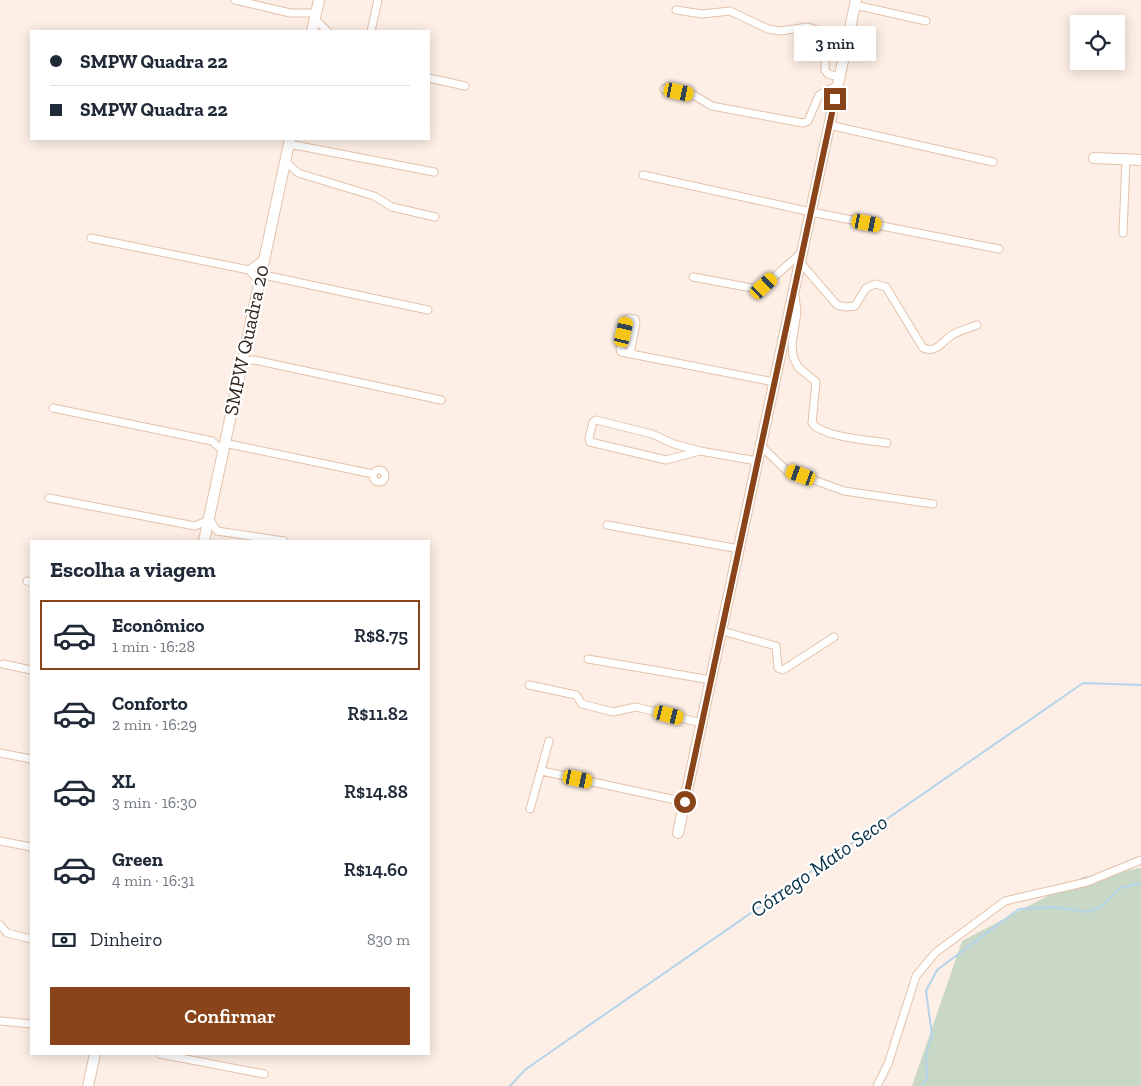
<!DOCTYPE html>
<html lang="pt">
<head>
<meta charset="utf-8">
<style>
	body { margin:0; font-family:"Zilla Slab",serif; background:#f2f2f3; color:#1f2937; height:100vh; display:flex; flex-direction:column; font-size:19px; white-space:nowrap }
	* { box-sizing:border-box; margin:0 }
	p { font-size:16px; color:#747a83 }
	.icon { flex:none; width:28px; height:28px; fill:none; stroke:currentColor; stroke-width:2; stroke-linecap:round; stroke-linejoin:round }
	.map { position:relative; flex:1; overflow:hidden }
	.details { position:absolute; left:30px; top:540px; width:400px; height:515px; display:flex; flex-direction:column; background:#fff; border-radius:0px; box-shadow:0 2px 12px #0003 }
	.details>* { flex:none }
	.guide { position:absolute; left:30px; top:30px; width:400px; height:110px; border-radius:0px; box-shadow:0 2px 12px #0003; display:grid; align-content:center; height:110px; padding:0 20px; background:#fff }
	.fabs { position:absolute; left:1070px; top:15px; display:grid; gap:10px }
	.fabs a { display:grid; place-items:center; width:55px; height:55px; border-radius:0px; background:#fff; box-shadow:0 2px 12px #0003; font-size:25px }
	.end { position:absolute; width:22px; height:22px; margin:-11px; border:6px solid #894519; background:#fff; box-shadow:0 0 0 2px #fff }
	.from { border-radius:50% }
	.bubble { position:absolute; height:35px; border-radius:0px; background:#fff; box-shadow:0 2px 12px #0003; font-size:16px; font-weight:600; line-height:35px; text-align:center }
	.car { position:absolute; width:15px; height:30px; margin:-15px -8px; border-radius:6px; box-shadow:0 0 4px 1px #0007; background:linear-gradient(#f5c518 24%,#345 0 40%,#f5c518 0 76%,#345 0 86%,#f5c518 0) }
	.guide b { display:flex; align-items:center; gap:18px; height:48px; font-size:19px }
	.guide b+b { border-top:1px solid #e0e1e3 }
	.guide i { width:12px; height:12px; background:#1f2937 }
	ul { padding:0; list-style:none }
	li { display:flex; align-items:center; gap:15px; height:70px; margin:0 10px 8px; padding:0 10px; border:2px solid transparent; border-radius:0px }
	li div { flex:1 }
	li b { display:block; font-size:19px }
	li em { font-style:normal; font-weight:600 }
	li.on { border-color:#894519 }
	li>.icon { width:45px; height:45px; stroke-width:1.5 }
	h2 { padding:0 20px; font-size:22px; line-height:60px }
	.pay { display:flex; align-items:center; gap:12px; height:55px; padding:0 20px; font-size:19px }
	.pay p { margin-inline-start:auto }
	.action { display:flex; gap:10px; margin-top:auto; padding:10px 20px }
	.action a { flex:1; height:58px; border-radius:0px; background:#894519; color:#fff; font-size:20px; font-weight:600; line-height:58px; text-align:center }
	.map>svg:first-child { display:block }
	.green { fill:#c9d8c4 }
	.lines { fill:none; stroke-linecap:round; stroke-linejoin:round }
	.stream { stroke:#b4d4eb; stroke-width:2 }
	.street-casing { stroke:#e3c2aa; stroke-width:9 }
	.secondary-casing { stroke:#e3c2aa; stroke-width:12 }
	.street { stroke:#fff; stroke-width:7 }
	.secondary { stroke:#fff; stroke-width:10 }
	.route { stroke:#894519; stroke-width:6 }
	.labels { text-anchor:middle; stroke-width:4.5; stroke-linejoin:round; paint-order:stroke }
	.street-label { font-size:20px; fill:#30241b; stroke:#fff }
	.water-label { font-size:21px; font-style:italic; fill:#052f47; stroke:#fff }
</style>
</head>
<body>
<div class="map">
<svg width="1141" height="1086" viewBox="0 0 1141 1086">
	<rect width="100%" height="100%" fill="#fdefe5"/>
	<path class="green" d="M1141 868V1086H912L962 941 1083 877Z"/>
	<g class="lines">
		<path class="stream" d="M510 1086 526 1069 1083 683 1141 685
			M922 1086 927 1078 926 1055 932 1035 926 991 937 970 1019 909 1054 907 1089 912 1102 906 1120 888 1141 883"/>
		<defs>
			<path id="street" d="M235 0 290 13H316
				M855 5 926 21
				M676 10 702 14 730 11 768 29 780 31 808 27 819 31 825 38V70L828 74 839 77
				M315 19 327 31
				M371 31 378 0
				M429 78 465 86
				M664 89 695 96 712 106 803 123 808 121 819 95 838 85
				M829 125 993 162
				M289 144 434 172
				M285 161 298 173 374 196 392 207 435 217
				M643 175 811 212 999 249
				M1123 233 1126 159
				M91 238 249 270 258 281
				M799 261 837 305 846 307 855 306 866 288 875 284 886 287 923 348C938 354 942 340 954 334 961 330 970 328 977 325
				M249 270 262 260
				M259 274 428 310
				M693 277 757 289 764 286 801 253
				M795 296 797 312 792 344 793 356 798 367 816 382 812 423C822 437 869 440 887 443
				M630 354 636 323 635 319 629 318 626 320 620 349 621 352 774 382
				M242 361 254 360 441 400
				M53 408 212 441 223 451
				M224 443 373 474
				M761 446 786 470 844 491 933 504
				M700 451 666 460 590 442 589 438 593 422 596 420 652 434 674 444 700 451 757 461
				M373 476a6 6 0 1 1 12 0a6 6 0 1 1-12 0Z
				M49 498 195 526 209 520
				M209 518 217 531 284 541
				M607 525 739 549
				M27 581 31 582
				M722 631 776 646 778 668 783 670 834 637
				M588 659 711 680
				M3 664 31 670
				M529 685 576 695 582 704 613 712 636 707 702 723
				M0 753 31 759
				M542 771 685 802
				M530 809 549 741
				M0 841 31 847
				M0 925 7 933 31 939
				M0 1021 31 1024
				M160 1054 264 1074
				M877 1086 888 1064 916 976 935 953 1005 901 1087 882 1141 860"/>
			<path id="secondary" d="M312 31 319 0
				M1094 158 1141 160
				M204 541 290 139
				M678 833 856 0
				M88 1086 95 1054"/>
		</defs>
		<use href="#street" class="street-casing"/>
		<use href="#secondary" class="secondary-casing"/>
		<use href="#street" class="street"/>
		<use href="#secondary" class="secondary"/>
	</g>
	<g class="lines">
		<path class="route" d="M685 802 835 99"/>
	</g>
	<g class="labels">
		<g class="street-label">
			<text transform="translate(246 340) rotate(-78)" y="7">SMPW Quadra 20</text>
		</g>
		<g class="water-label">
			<text transform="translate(819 866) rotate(-35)" y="7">Córrego Mato Seco</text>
		</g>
	</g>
</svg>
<div class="fabs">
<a><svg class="icon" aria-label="locate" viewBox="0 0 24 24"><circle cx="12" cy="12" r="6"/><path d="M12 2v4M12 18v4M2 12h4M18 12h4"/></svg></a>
</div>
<i class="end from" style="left:685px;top:802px"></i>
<i class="end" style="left:835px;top:99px"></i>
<div class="bubble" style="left:794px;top:26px;width:82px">3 min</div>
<i class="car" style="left:679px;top:92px;rotate:102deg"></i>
<i class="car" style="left:867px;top:223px;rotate:101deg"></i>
<i class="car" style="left:764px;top:286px;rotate:47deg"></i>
<i class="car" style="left:624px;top:332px;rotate:13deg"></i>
<i class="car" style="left:801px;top:475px;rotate:290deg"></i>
<i class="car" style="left:669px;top:715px;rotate:104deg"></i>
<i class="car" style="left:578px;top:779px;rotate:102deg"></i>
<div class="guide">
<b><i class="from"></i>SMPW Quadra 22</b>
<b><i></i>SMPW Quadra 22</b>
</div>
<section class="details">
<h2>Escolha a viagem</h2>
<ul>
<li class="on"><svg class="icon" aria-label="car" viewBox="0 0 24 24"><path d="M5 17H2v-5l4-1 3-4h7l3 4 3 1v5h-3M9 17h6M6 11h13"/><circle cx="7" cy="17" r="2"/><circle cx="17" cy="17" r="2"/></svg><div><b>Econômico</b><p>1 min · 16:28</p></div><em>R$8.75</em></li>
<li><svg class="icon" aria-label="car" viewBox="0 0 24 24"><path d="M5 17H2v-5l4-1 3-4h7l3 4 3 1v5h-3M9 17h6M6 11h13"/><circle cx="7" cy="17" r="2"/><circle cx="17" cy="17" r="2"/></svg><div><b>Conforto</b><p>2 min · 16:29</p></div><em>R$11.82</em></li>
<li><svg class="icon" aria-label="car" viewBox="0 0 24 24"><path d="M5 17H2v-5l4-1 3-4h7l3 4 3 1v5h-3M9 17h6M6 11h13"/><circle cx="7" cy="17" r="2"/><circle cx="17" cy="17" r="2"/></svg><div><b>XL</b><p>3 min · 16:30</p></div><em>R$14.88</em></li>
<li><svg class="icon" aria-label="car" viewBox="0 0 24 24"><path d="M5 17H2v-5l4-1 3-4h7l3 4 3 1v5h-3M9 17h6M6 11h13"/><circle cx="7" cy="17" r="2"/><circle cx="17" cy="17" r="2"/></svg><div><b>Green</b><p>4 min · 16:31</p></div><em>R$14.60</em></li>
</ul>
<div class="pay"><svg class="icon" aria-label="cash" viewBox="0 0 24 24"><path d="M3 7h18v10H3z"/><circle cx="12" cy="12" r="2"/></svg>Dinheiro<p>830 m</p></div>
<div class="action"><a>Confirmar</a></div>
</section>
</div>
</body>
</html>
